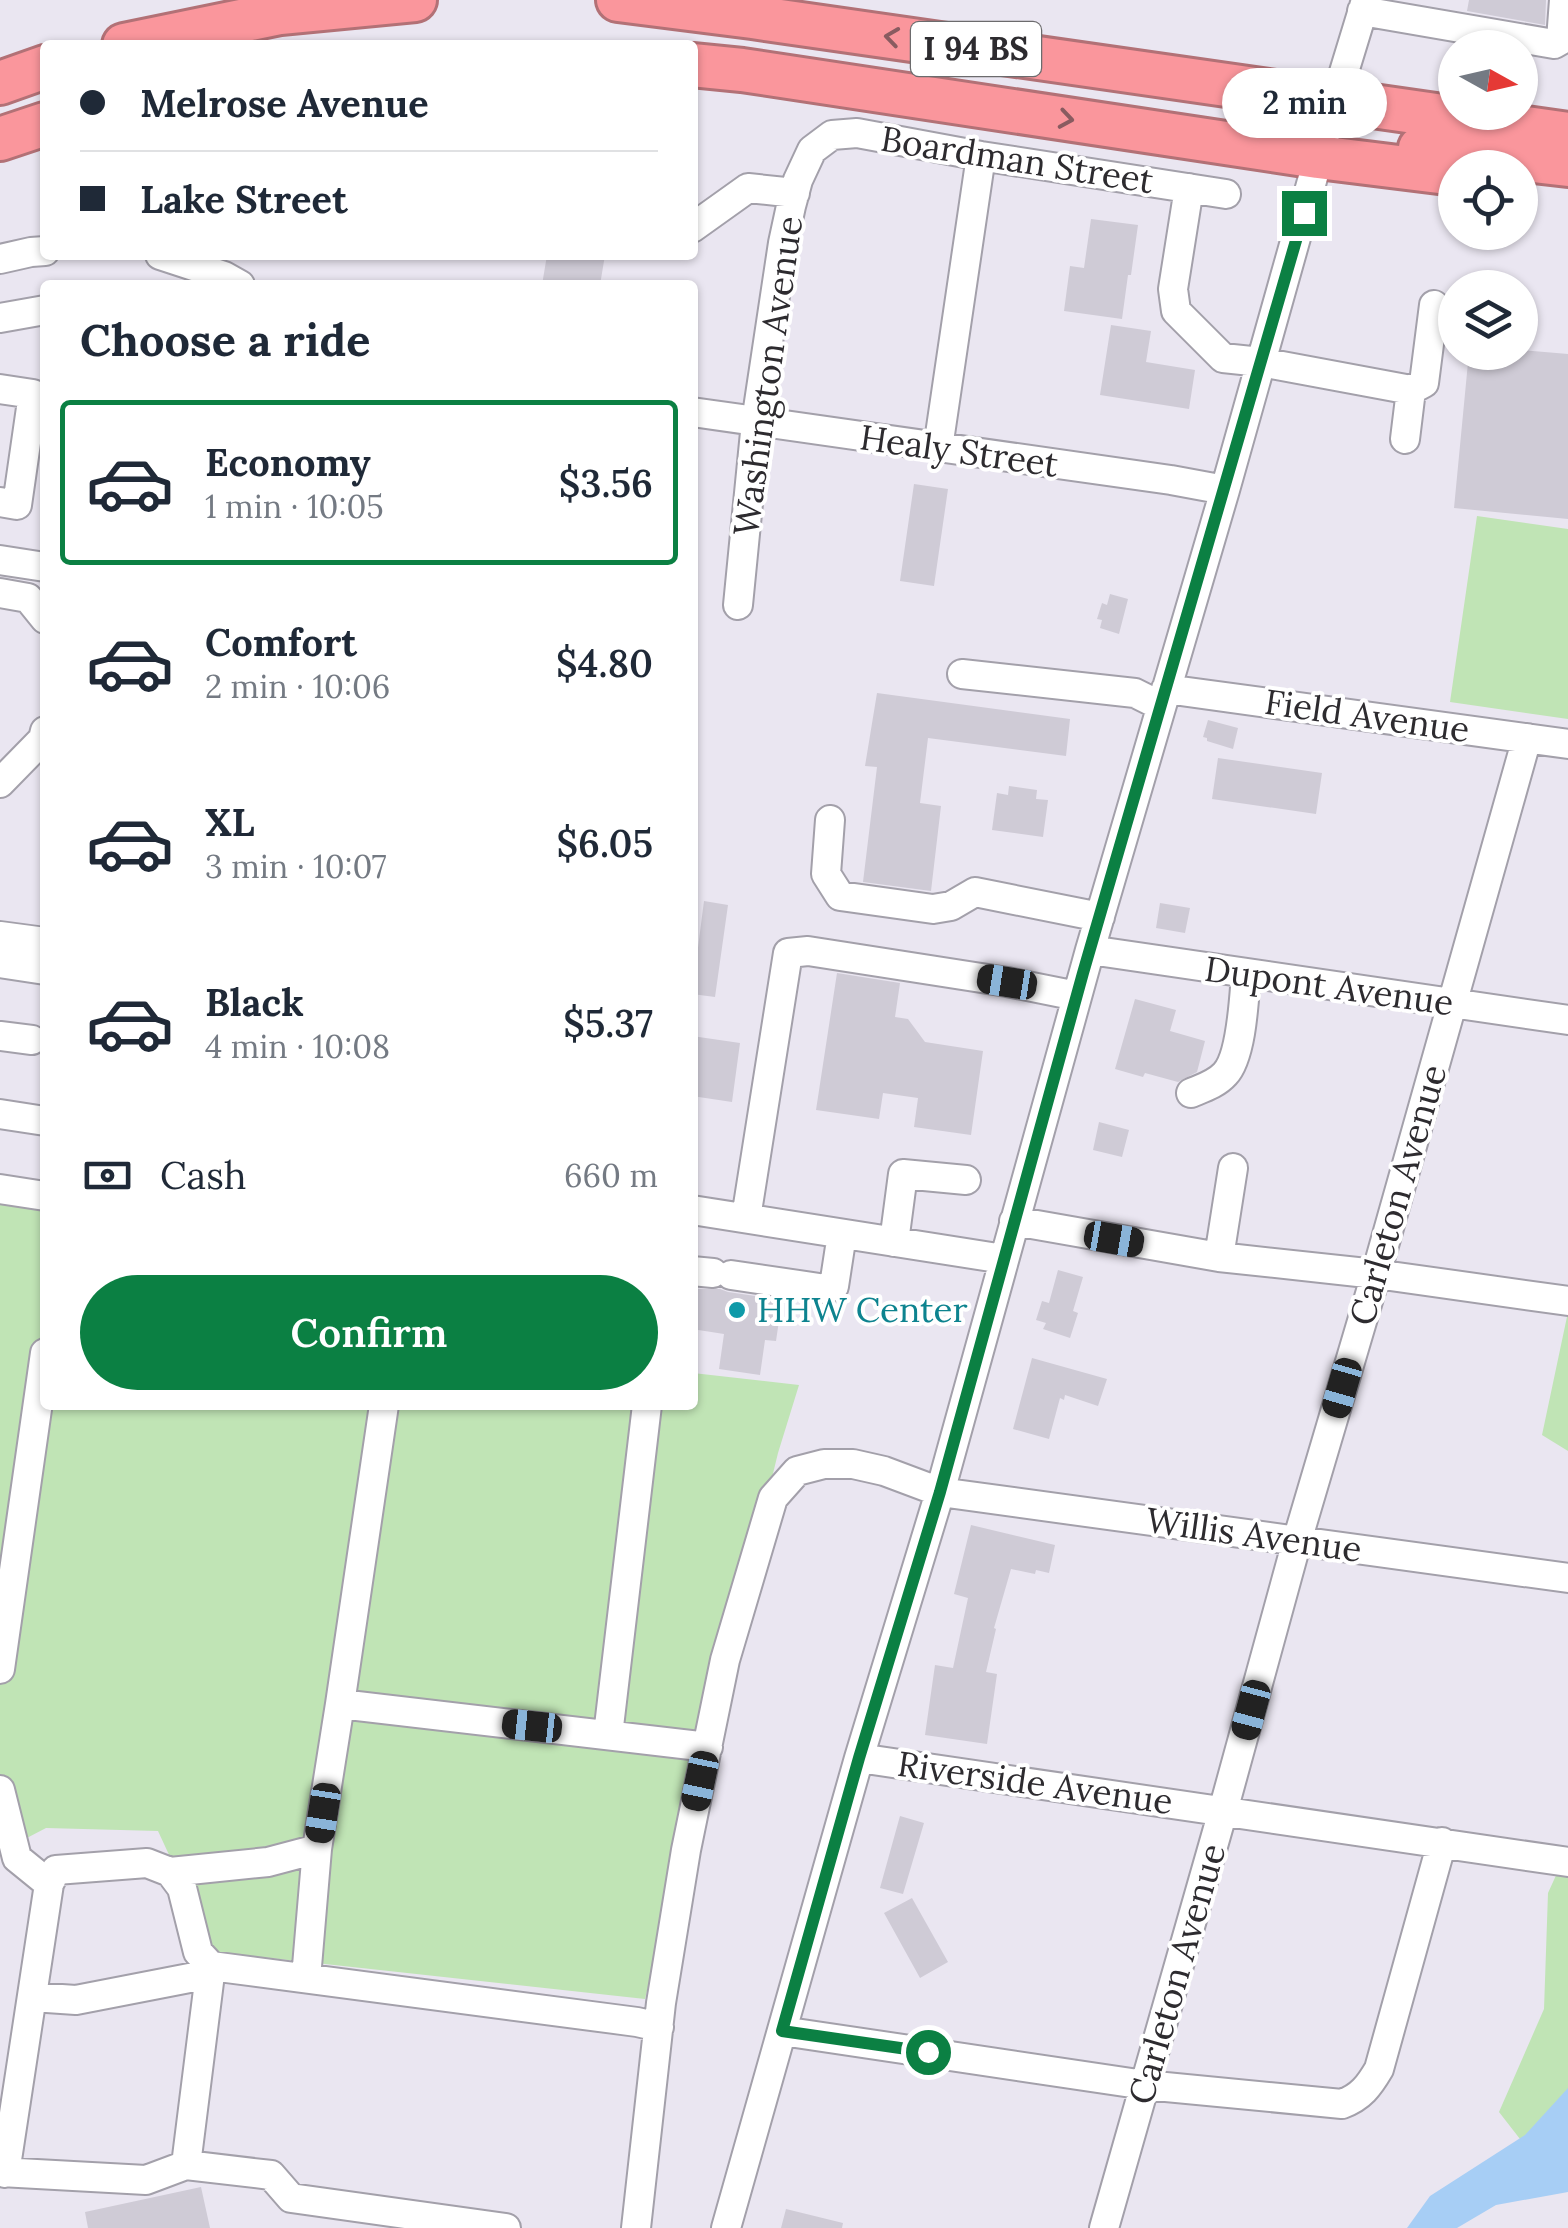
<!DOCTYPE html>
<html lang="en">
<head>
<meta charset="utf-8">
<style>
	body { margin:0; font-family:Lora,serif; background:#f6f6f7; color:#1f2937; height:100vh; display:flex; flex-direction:column; font-size:38px; white-space:nowrap }
	* { box-sizing:border-box; margin:0 }
	p { font-size:32px; color:#747a83 }
	.icon { flex:none; width:55px; height:55px; fill:none; stroke:currentColor; stroke-width:2; stroke-linecap:round; stroke-linejoin:round }
	.map { position:relative; flex:1; overflow:hidden }
	.details { position:absolute; left:40px; top:280px; width:658px; height:1130px; display:flex; flex-direction:column; background:#fff; border-radius:10px; box-shadow:0 2px 8px #0004 }
	.details>* { flex:none }
	.guide { position:absolute; left:40px; top:40px; width:658px; height:220px; border-radius:10px; box-shadow:0 2px 8px #0004; display:grid; align-content:center; height:220px; padding:0 40px; background:#fff }
	.needle { width:65px; rotate:98deg }
	.tools { position:absolute; left:1438px; top:30px; display:grid; gap:20px }
	.tools a { display:grid; place-items:center; width:100px; height:100px; border-radius:50%; background:#fff; box-shadow:0 2px 8px #0004; font-size:50px }
	.end { position:absolute; width:45px; height:45px; margin:-22px; border:12px solid #0b8043; background:#fff; box-shadow:0 0 0 5px #fff }
	.from { border-radius:50% }
	.bubble { position:absolute; height:70px; border-radius:35px; background:#fff; box-shadow:0 2px 8px #0004; font-size:32px; font-weight:600; line-height:70px; text-align:center }
	.car { position:absolute; width:30px; height:60px; margin:-30px -15px; border-radius:12px; box-shadow:0 0 8px 2px #0007; background:linear-gradient(#222 24%,#8ab4d8 0 40%,#222 0 76%,#8ab4d8 0 86%,#222 0) }
	.guide b { display:flex; align-items:center; gap:35px; height:95px; font-size:38px }
	.guide b+b { border-top:2px solid #e0e1e3 }
	.guide i { width:25px; height:25px; background:#1f2937 }
	ul { padding:0; list-style:none }
	li { display:flex; align-items:center; gap:30px; height:165px; margin:0 20px 15px; padding:0 20px; border:5px solid transparent; border-radius:10px }
	li div { flex:1 }
	li b { display:block; font-size:38px }
	li em { font-style:normal; font-weight:600 }
	li.on { border-color:#0b8043 }
	li>.icon { width:90px; height:90px; stroke-width:1.5 }
	h2 { padding:0 40px; font-size:45px; line-height:120px }
	.pay { display:flex; align-items:center; gap:25px; height:110px; padding:0 40px; font-size:38px }
	.pay p { margin-inline-start:auto }
	.action { display:flex; gap:20px; margin-top:auto; padding:20px 40px }
	.action a { flex:1; height:115px; border-radius:60px; background:#0b8043; color:#fff; font-size:40px; font-weight:600; line-height:115px; text-align:center }
	.map>svg:first-child { display:block }
	.green { fill:#c0e4b5 }
	.water { fill:#a7cef5 }
	.building { fill:#cfcbd6 }
	.lines { fill:none; stroke-linecap:round; stroke-linejoin:round }
	.minor-casing { stroke:#a3a0aa; stroke-width:32 }
	.highway-casing { stroke:#b27176; stroke-width:48 }
	.minor { stroke:#fff; stroke-width:28 }
	.highway { stroke:#fa969c; stroke-width:42 }
	.oneway { stroke:#895b60 }
	.route { stroke:#0b8043; stroke-width:12 }
	.culture-dot { fill:#0f9aa8; stroke:#fff; stroke-width:4 }
	.labels { text-anchor:middle; stroke-width:8; stroke-linejoin:round; paint-order:stroke }
	.shield { fill:#fff; stroke:#6c6b6d; stroke-width:2.5 }
	.shield-label { font-size:32px; font-weight:bold; fill:#2d2b2f }
	.street-label { font-size:35px; fill:#2d2b2f; stroke:#fff }
	.culture-label { font-size:35px; fill:#0d838f; stroke:#fff; text-anchor:start }
</style>
</head>
<body>
<div class="map">
<svg width="1568" height="2228" viewBox="0 0 1568 2228">
	<rect width="100%" height="100%" fill="#eae6f1"/>
	<path class="green" d="M1477 516 1568 529V719L1450 702Z
		M0 1179 45 1183V1405H692L693 1373 799 1385 778 1453 645 1999 214 1952 158 1831 46 1828 0 1852Z
		M1568 1312V1451L1542 1435Z
		M1568 1849V2114L1527 2148 1499 2112 1544 2009 1548 1893Z"/>
	<path class="water" d="M1568 2088V2192L1496 2205 1457 2228H1407L1430 2196 1525 2135Z"/>
	<path class="building" d="M1469 0H1546L1545 25 1467 11Z
		M1091 219 1138 225 1131 275H1128L1122 319 1064 311 1070 266 1084 268Z
		M547 255H605L600 285H542Z
		M1111 325 1151 331 1146 362 1195 370 1189 409 1100 395Z
		M1520 350 1568 354V519L1454 508 1469 352H1520Z
		M914 484 948 489 934 586 900 581Z
		M1110 594 1128 599 1119 634 1100 628 1102 620 1097 619 1102 603 1107 605Z
		M877 693 1070 719 1066 756 928 738 920 803 941 806 931 891 863 882 877 767 865 766Z
		M1208 720 1238 728 1233 749 1207 741V738L1203 737Z
		M1218 758 1322 773 1316 814 1212 799Z
		M1009 786 1037 790 1036 799 1048 800 1043 837 992 830 997 793 1008 795Z
		M704 901 728 905 715 997 692 994Z
		M1160 903 1190 908 1185 933 1156 928Z
		M837 973 900 983 895 1017 908 1019 925 1042 983 1051 971 1135 914 1127 918 1098 883 1093 879 1119 816 1110Z
		M1135 999 1176 1010 1170 1031 1205 1041 1197 1072 1178 1082 1145 1073 1143 1077 1115 1069Z
		M692 1036 740 1043 732 1102 692 1096Z
		M1099 1122 1129 1130 1122 1157 1093 1150Z
		M1058 1270 1083 1277 1073 1311 1078 1313 1070 1338 1043 1329 1046 1323 1036 1320 1042 1301 1049 1303Z
		M693 1289H720L728 1292 782 1300 776 1341 765 1340 760 1375 719 1369 724 1334 692 1329Z
		M1032 1358 1107 1379 1098 1406 1065 1395 1064 1400 1060 1398 1049 1439 1013 1429Z
		M971 1525 1055 1545 1049 1573 1036 1570 1035 1574 1011 1569 994 1628 996 1629 986 1672 997 1674 987 1744 925 1735 935 1665 953 1668 968 1598 954 1594Z
		M900 1816 924 1823 903 1894 880 1888Z
		M912 1898 948 1962 920 1978 884 1913Z
		M201 2187 210 2228H88L85 2212Z
		M786 2209 843 2223 842 2228H781Z"/>
	<g class="lines">
		<defs>
			<path id="minor" d="M1362 11 1554 44 1561 40 1564 0
				M1189 188 1173 289 1176 311 1223 358 1261 362 1411 390 1424 383 1434 305
				M692 228 748 188 795 193
				M160 255 224 276 240 285
				M0 259 31 252 45 251
				M0 318 45 310
				M0 389 33 394 17 505 0 502
				M692 412 1171 480 1225 490
				M1405 439 1411 390
				M938 448 981 156
				M0 560 45 567
				M0 593 28 598 45 619
				M738 605 756 422 783 243 791 206 798 180 812 150 832 135 857 133 981 156 1226 194
				M962 674 1135 693 1161 706
				M1166 689 1568 744
				M0 783 43 739 45 731
				M830 820 826 874 840 896 933 909 951 906 975 892 1100 917
				M0 936 45 942
				M1090 950 1568 1020
				M0 963 45 970
				M0 1036 32 1040
				M1191 1093C1203 1088 1216 1084 1225 1074 1242 1056 1244 998 1246 974
				M0 1114 45 1121
				M0 1189 45 1196
				M692 1210 1004 1259
				M746 1218 788 953 808 951 1007 982 1077 996
				M1014 1221 1219 1257 1376 1274 1568 1301
				M894 1242 903 1174 966 1180
				M1219 1257 1233 1168
				M692 1271 713 1273
				M731 1275 826 1289 834 1286 842 1234
				M0 1669 45 1353
				M340 1704 384 1405
				M608 1735 647 1405
				M859 1758 1568 1862
				M0 1790 17 1858 49 1884
				M170 1872 268 1862 317 1849
				M306 1978 317 1849 340 1704 708 1747
				M32 1997 76 2000 210 1974
				M782 2031 1145 2085 1342 2104C1361 2097 1369 2086 1379 2069L1442 1842
				M0 2172 146 2180 186 2165
				M5 2173 49 1884 56 1870 147 1863 170 1872 182 1888 198 1952 211 1966
				M506 2228 291 2198 271 2175 186 2165 211 1966 637 2022 659 2027
				M636 2228 661 2003 686 1850 725 1660 773 1498 797 1471 824 1464H853L884 1471 940 1492 1568 1578
				M726 2228 859 1758 940 1492 1090 950 1225 490 1326 131 1366 0
				M1104 2228 1223 1811 1297 1541 1376 1274 1527 738"/>
			<path id="highway" d="M618 0 752 17 1568 134
				M124 45 280 13 415 0
				M692 65 742 70 1318 157 1455 174
				M0 83 45 67
				M0 139 45 124
				M1420 148 1568 165"/>
		</defs>
		<use href="#minor" class="minor-casing"/>
		<use href="#highway" class="highway-casing"/>
		<use href="#minor" class="minor"/>
		<use href="#highway" class="highway"/>
	</g>
	<defs><path id="oneway-chevron" d="M-2-3.5L2.5 0L-2 3.5" fill="none" stroke-width="1.6" stroke-linecap="round" stroke-linejoin="round" transform="scale(2.5)"/></defs>
	<g class="oneway">
		<use href="#oneway-chevron" transform="translate(892 37) rotate(-172)"/>
		<use href="#oneway-chevron" transform="translate(1066 119) rotate(9)"/>
	</g>
	<g class="lines">
		<path class="route" d="M928 2052 782 2031 859 1758 940 1492 1083 973 1304 213"/>
	</g>
	<circle class="culture-dot" cx="737" cy="1310" r="10"/>
	<g class="labels">
		<rect class="shield" x="911" y="22" width="130" height="54" rx="8"/>
		<g class="shield-label">
			<text x="976" y="60">I 94 BS</text>
		</g>
		<g class="street-label">
			<text transform="translate(1017 160) rotate(9)" y="12">Boardman Street</text>
			<text transform="translate(768 376) rotate(-82)" y="12">Washington Avenue</text>
			<text transform="translate(959 451) rotate(8)" y="12">Healy Street</text>
			<text transform="translate(1367 716) rotate(8)" y="12">Field Avenue</text>
			<text transform="translate(1329 986) rotate(8)" y="12">Dupont Avenue</text>
			<text transform="translate(1398 1195) rotate(-74)" y="12">Carleton Avenue</text>
			<text transform="translate(1254 1535) rotate(8)" y="12">Willis Avenue</text>
			<text transform="translate(1035 1783) rotate(8)" y="12">Riverside Avenue</text>
			<text transform="translate(1177 1974) rotate(-74)" y="12">Carleton Avenue</text>
		</g>
		<g class="culture-label">
			<text x="757" y="1322">HHW Center</text>
		</g>
	</g>
</svg>
<div class="tools">
<a><svg class="needle" viewBox="-14 -14 28 28"><path d="M0-13l5 13h-10z" fill="#e53935"/><path d="M0 13l5-13h-10z" fill="#747a83"/></svg></a>
<a><svg class="icon" aria-label="locate" viewBox="0 0 24 24"><circle cx="12" cy="12" r="6"/><path d="M12 2v4M12 18v4M2 12h4M18 12h4"/></svg></a>
<a><svg class="icon" aria-label="layers" viewBox="0 0 24 24"><path d="M12 4l9 5-9 5-9-5zM3 14l9 5 9-5"/></svg></a>
</div>
<i class="end from" style="left:928px;top:2052px"></i>
<i class="end" style="left:1304px;top:213px"></i>
<div class="bubble" style="left:1222px;top:68px;width:165px">2 min</div>
<i class="car" style="left:1007px;top:982px;rotate:279deg"></i>
<i class="car" style="left:1114px;top:1239px;rotate:100deg"></i>
<i class="car" style="left:1342px;top:1388px;rotate:196deg"></i>
<i class="car" style="left:1251px;top:1710px;rotate:195deg"></i>
<i class="car" style="left:532px;top:1726px;rotate:276deg"></i>
<i class="car" style="left:700px;top:1781px;rotate:192deg"></i>
<i class="car" style="left:323px;top:1813px;rotate:189deg"></i>
<div class="guide">
<b><i class="from"></i>Melrose Avenue</b>
<b><i></i>Lake Street</b>
</div>
<section class="details">
<h2>Choose a ride</h2>
<ul>
<li class="on"><svg class="icon" aria-label="car" viewBox="0 0 24 24"><path d="M5 17H2v-5l4-1 3-4h7l3 4 3 1v5h-3M9 17h6M6 11h13"/><circle cx="7" cy="17" r="2"/><circle cx="17" cy="17" r="2"/></svg><div><b>Economy</b><p>1 min · 10:05</p></div><em>$3.56</em></li>
<li><svg class="icon" aria-label="car" viewBox="0 0 24 24"><path d="M5 17H2v-5l4-1 3-4h7l3 4 3 1v5h-3M9 17h6M6 11h13"/><circle cx="7" cy="17" r="2"/><circle cx="17" cy="17" r="2"/></svg><div><b>Comfort</b><p>2 min · 10:06</p></div><em>$4.80</em></li>
<li><svg class="icon" aria-label="car" viewBox="0 0 24 24"><path d="M5 17H2v-5l4-1 3-4h7l3 4 3 1v5h-3M9 17h6M6 11h13"/><circle cx="7" cy="17" r="2"/><circle cx="17" cy="17" r="2"/></svg><div><b>XL</b><p>3 min · 10:07</p></div><em>$6.05</em></li>
<li><svg class="icon" aria-label="car" viewBox="0 0 24 24"><path d="M5 17H2v-5l4-1 3-4h7l3 4 3 1v5h-3M9 17h6M6 11h13"/><circle cx="7" cy="17" r="2"/><circle cx="17" cy="17" r="2"/></svg><div><b>Black</b><p>4 min · 10:08</p></div><em>$5.37</em></li>
</ul>
<div class="pay"><svg class="icon" aria-label="cash" viewBox="0 0 24 24"><path d="M3 7h18v10H3z"/><circle cx="12" cy="12" r="2"/></svg>Cash<p>660 m</p></div>
<div class="action"><a>Confirm</a></div>
</section>
</div>
</body>
</html>
